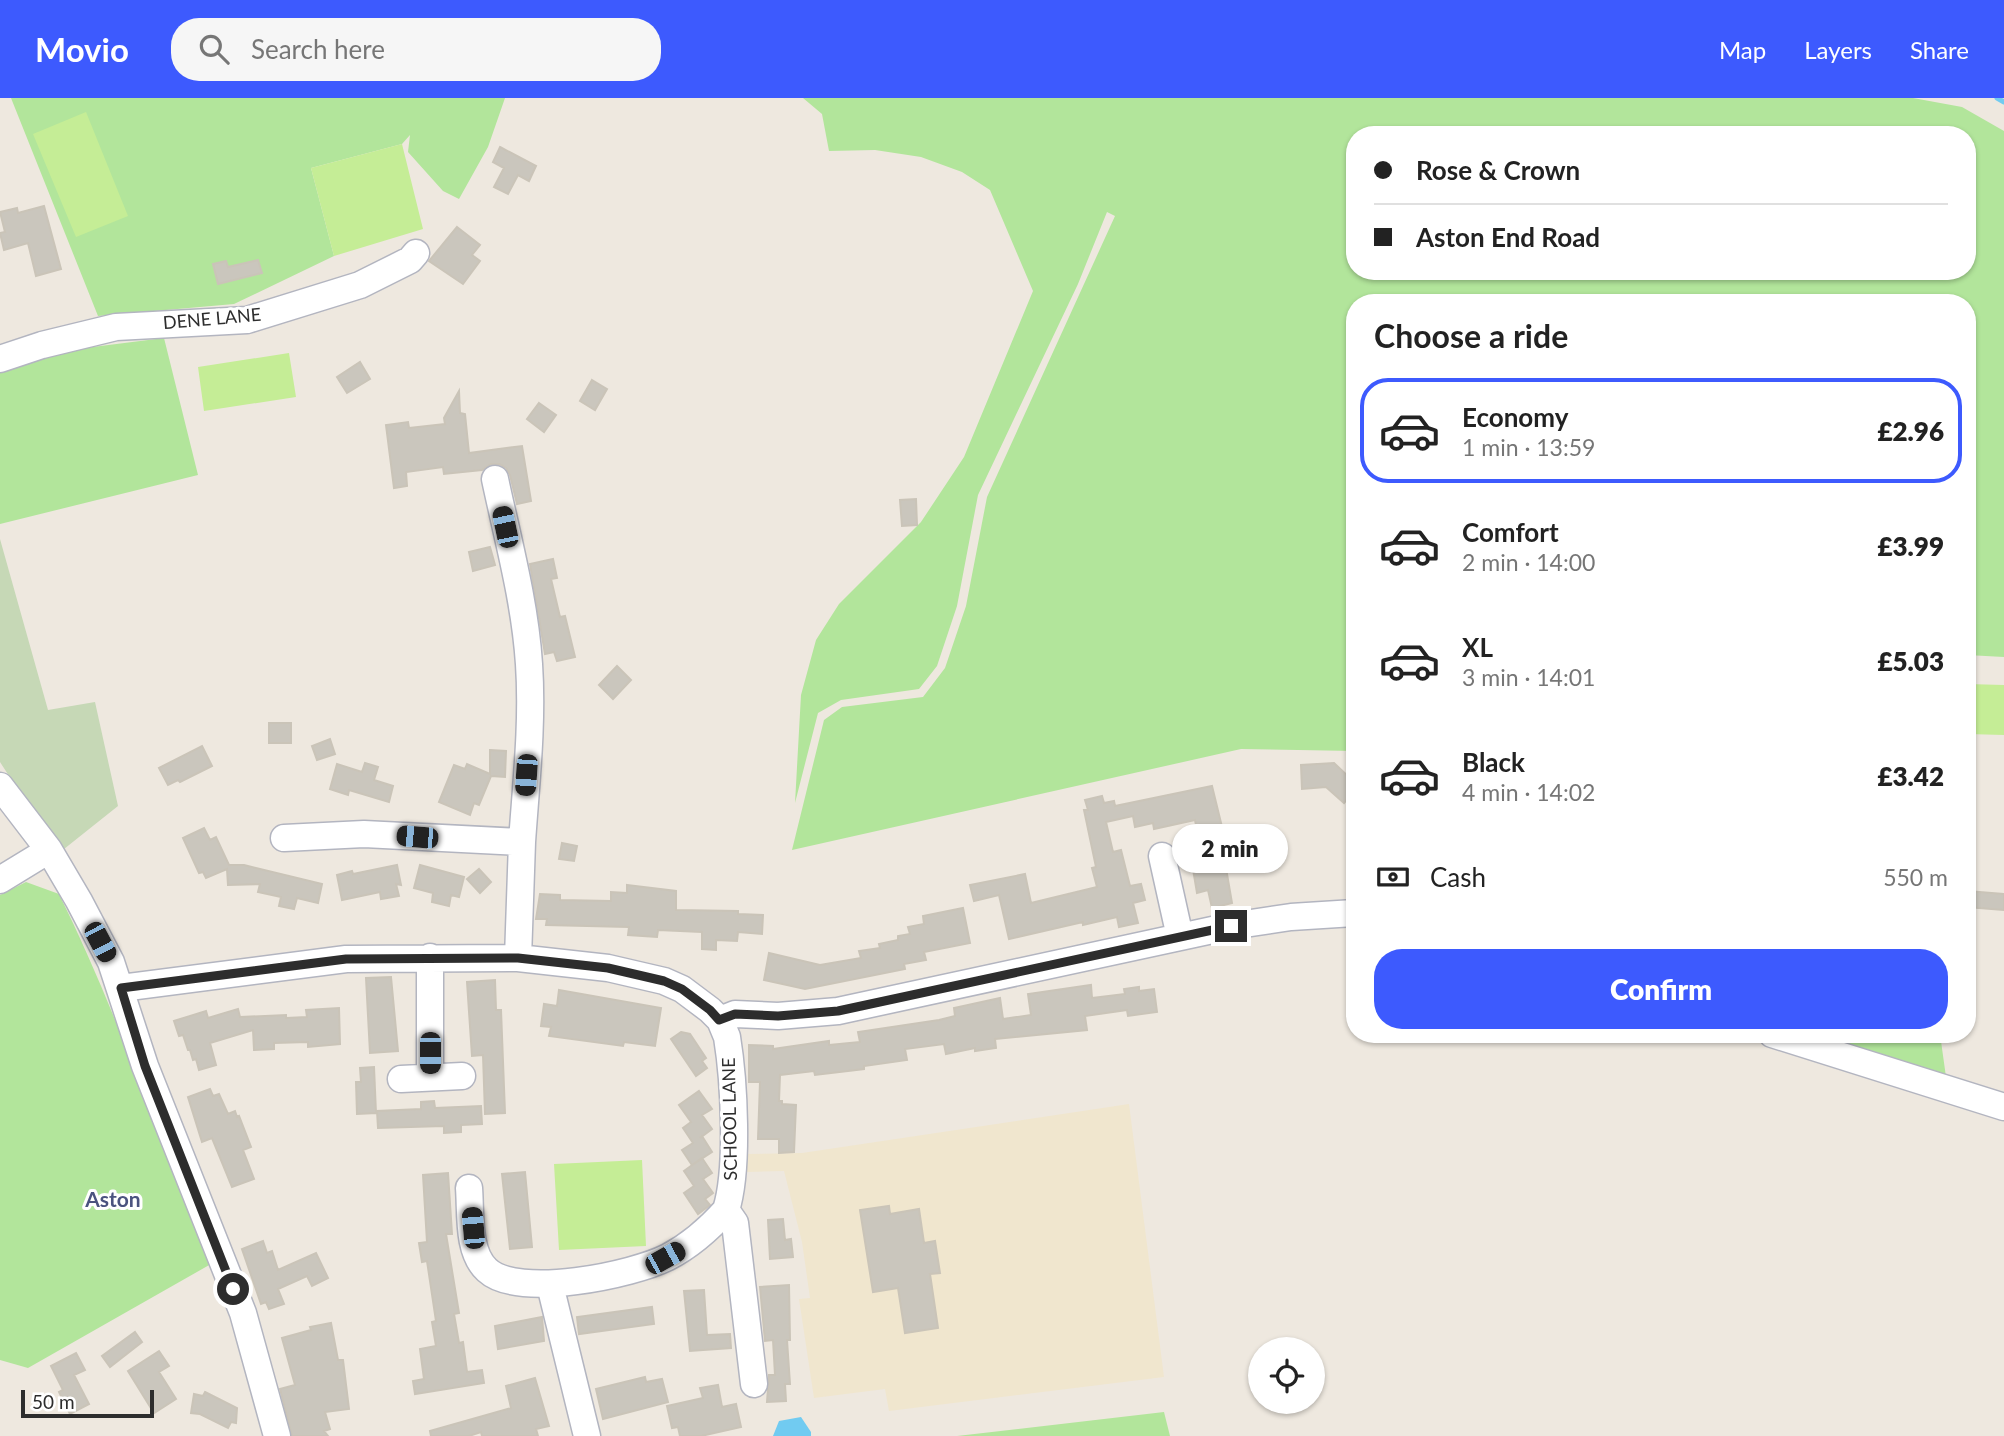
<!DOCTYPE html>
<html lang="en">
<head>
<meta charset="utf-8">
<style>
	body { margin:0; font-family:Lato,sans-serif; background:#f6f6f6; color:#222; height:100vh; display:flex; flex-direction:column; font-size:26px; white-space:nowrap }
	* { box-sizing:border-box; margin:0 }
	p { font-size:23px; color:#767676 }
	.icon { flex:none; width:38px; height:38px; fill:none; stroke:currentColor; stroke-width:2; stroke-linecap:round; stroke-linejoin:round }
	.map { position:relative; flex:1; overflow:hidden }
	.side { position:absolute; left:1346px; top:196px; width:630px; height:749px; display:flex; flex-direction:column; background:#fff; border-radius:28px; box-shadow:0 2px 5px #0004 }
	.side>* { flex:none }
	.top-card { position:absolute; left:1346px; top:28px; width:630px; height:154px; border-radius:28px; box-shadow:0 2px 5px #0004; display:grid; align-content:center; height:154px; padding:0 28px; background:#fff }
	.controls { position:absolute; left:1248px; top:1239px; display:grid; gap:14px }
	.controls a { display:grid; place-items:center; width:77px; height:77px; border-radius:50%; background:#fff; box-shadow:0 2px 5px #0004; font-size:35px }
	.scale { position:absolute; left:21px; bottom:18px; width:133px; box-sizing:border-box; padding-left:7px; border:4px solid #2d2d2d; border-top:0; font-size:19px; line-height:24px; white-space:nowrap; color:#2d2d2d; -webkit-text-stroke:5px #fff; paint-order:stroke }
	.end { position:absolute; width:32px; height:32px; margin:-16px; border:9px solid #2d2d2d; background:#fff; box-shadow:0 0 0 4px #fff }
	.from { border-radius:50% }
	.bubble { position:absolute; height:49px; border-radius:24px; background:#fff; box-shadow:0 2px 5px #0004; font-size:23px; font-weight:800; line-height:49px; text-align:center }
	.car { position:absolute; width:21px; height:42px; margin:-21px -10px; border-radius:9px; box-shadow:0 0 5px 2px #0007; background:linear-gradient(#222 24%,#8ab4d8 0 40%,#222 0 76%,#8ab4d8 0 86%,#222 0) }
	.top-card b { display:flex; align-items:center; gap:24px; height:66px; font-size:26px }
	.top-card b+b { border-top:2px solid #e0e0e0 }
	.top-card i { width:18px; height:18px; background:#222 }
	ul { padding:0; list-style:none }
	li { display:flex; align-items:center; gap:21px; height:105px; margin:0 14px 10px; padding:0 14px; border:4px solid transparent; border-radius:28px }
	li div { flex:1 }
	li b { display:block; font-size:26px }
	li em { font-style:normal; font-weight:800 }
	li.active { border-color:#3d5afe }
	li>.icon { width:63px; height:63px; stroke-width:1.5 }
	h2 { padding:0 28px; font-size:32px; line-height:84px }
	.pay { display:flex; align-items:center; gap:18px; height:77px; padding:0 28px; font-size:26px }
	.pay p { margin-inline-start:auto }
	.primary-button { display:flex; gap:14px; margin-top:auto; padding:14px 28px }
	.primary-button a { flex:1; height:80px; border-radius:28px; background:#3d5afe; color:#fff; font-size:28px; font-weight:800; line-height:80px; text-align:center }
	header { display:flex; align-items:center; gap:42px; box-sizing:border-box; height:98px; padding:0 35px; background:#3d5afe; color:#fff }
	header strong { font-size:33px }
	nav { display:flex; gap:38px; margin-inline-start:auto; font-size:24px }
	.search { width:490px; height:63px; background:#f6f6f6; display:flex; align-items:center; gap:18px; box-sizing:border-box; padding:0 24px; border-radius:28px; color:#767676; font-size:26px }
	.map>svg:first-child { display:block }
	.education { fill:#f0e6ce }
	.green { fill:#b2e59b; fill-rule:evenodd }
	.cemetery { fill:#c6d8b6 }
	.pitch { fill:#c5ed96 }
	.water { fill:#71cbf1 }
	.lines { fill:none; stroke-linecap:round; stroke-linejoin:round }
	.stream { stroke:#71cbf1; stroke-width:5 }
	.building { fill:#cac6bd; stroke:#cac4b8; stroke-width:2 }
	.minor-casing { stroke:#b3b5c0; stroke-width:29 }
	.minor { stroke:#fff; stroke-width:26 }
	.route { stroke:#2d2d2d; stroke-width:9 }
	.labels { text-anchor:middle; stroke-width:6; stroke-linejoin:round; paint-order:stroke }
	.street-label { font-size:18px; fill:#2d2d2d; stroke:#fff }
	.quarter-label { font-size:21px; font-weight:bold; fill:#4b537f; stroke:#fff }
</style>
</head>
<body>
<header>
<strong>Movio</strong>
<div class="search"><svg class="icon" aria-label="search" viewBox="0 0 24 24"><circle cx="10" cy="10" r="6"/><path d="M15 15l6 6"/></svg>Search here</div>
<nav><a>Map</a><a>Layers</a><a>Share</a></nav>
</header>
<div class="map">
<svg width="2004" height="1338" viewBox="0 0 2004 1338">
	<rect width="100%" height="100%" fill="#eee8df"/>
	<path class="education" d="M1129 1006 1164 1279 889 1313 885 1291 814 1300 799 1201 810 1200 802 1144 784 1073 747 1074V1056L802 1055Z"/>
	<path class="green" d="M11 0H505L488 49 459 101 443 93 408 54 410 37 402 46 311 70 334 158 234 206 98 218Z
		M803 0H1913L1962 9 2004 33V559L1967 557V205H1354V653L1241 651 792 752 824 622 842 609 923 599 945 570 966 508 987 399 1115 118 1107 114 1078 186 978 397 957 508 937 568 919 591 841 602 818 615 795 705 801 597 816 542 839 506 921 424 964 359 1033 193 990 92 962 74 921 59 875 52 829 53 822 16ZM1354 37H1967V173H1354Z
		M164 240 198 377 0 426V275L61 253Z
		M26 784 59 796C118 915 160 1043 211 1166L28 1270 0 1262V797Z
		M1837 936H1940L1946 979 1835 945Z
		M1164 1314 1170 1338H957Z"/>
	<path class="cemetery" d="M0 441 48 612 95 604 118 708 59 755 0 664Z"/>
	<path class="pitch" d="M86 14 128 118 76 139 33 36Z
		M402 46 423 131 334 158 311 70Z
		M289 255 296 299 204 313 198 269Z
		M1967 586 2004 587V637L1967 636Z
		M642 1062 646 1148 559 1152 554 1066Z"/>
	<path class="water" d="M801 1319 811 1334V1338H773L779 1323Z"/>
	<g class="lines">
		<path class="stream" d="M1997 0 2004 4"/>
	</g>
	<path class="building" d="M500 49 536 68 529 83 518 77 508 96 494 89 504 70 493 64Z
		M44 108 61 171 36 178 28 145 4 152 0 135 5 134 0 114 17 110 18 115Z
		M457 129 480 147 472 157 480 163 463 186 429 163Z
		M258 162 262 175 218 186 213 166 226 163 228 169Z
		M360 264 370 281 347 295 337 279Z
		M592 282 607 291 595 312 580 303Z
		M459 293 460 315 465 316 469 355 522 348 531 403 517 406 510 377 506 370 499 366H491L482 372 444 376 443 369 406 374 407 388 394 390 386 327 408 324 409 330 445 326 444 320Z
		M539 305 556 317 544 334 527 321Z
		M916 401 917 427 902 428 900 402Z
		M490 449 495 467 473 473 469 454Z
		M553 461 557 480 551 481 560 519 565 518 575 559 557 563 554 554 545 556 530 466Z
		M617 568 631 582 613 601 599 587Z
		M269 625H291V645H269Z
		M330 641 335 656 317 662 312 648Z
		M202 648 212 668 180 684 178 682 168 687 159 670Z
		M490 652 506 653 505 679 491 678 479 707 474 705 470 717 439 704 454 667 465 671 467 666 490 676Z
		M365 665 378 669 374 682 393 688 389 704 349 692 348 697 330 691 337 666 362 674Z
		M1334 665 1354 684V693L1344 705 1326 689 1302 691 1301 667Z
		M1212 688 1222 729 1231 735 1222 747 1232 805 1212 810 1208 792 1197 795 1191 759 1202 757 1195 722 1154 731 1153 725 1135 729 1133 718 1106 724 1113 754 1121 752 1130 788 1141 786 1145 802 1133 805 1138 825 1119 829 1117 819 1083 827V824L1009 841 999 797 974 803 970 787 1025 776 1031 805 1097 789 1092 770 1096 769 1084 712H1088L1085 702 1102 698 1104 705 1114 703 1115 708Z
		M204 730 210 742 216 739 229 767H244L322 786 318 805 297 800 294 811 279 808 281 799 258 794 260 786 228 787 227 771 206 780 203 774 199 775 183 740Z
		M562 745 577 748 574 763 559 761Z
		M397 767 401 787 396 786 399 798 381 801 380 794 342 802 337 777 352 773 353 776Z
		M420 767 464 779 459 799 451 797 449 808 432 804 433 795 414 790Z
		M479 771 491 784 480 795 467 781Z
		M627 787 676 793V812L738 813V816L763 817 762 836 738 834 737 843 716 842V852L702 851V834L658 832 657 839 628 837 629 829 546 827 547 821H536L540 796 560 797V802L611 803V794L627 795Z
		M1967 793 2004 796V812L1967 809Z
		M963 810 970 845 924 854 926 862 904 866 905 871 805 891 764 882 769 855 820 867 861 860 859 853 880 850 879 846 898 842V838L910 836 908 829 924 826 923 818Z
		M391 879 398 953 370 955 366 880Z
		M495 882 496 912H501L505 1015 485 1016 483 957 472 958 467 884Z
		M1091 887 1092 900 1125 896 1124 891 1139 889V893L1154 891 1157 914 1128 918 1127 912 1085 918 1087 932 995 941 996 950 975 953V950L946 956 944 946 905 951 907 962 864 968V971L815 977 814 973 780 977 779 1003H782V1006L796 1007 794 1054 779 1055V1041H758L760 984H749V947L773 948V951L829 943V947L860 944 858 934 939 922 955 918 954 910 1000 900 1003 921 1031 917 1028 896Z
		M559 892 661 910 655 948 624 944 623 948 549 938 551 929 541 928 544 906 557 908Z
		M339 910 340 946 308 949V944L274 945V951L254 952 253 932 210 945 216 967 199 972 196 961 193 962 190 952H188L183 937 179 938 174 923 206 913 208 920 238 911 240 919 286 917V920L307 919 306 912Z
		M681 934 690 936 706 960 702 963 707 970 696 978 671 941Z
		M374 969 376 1015 357 1016 356 984H361L360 970Z
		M210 991 213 998 219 996 228 1016 235 1013 237 1019 239 1018 251 1049 243 1052 254 1081 232 1089 212 1040 202 1044 188 999Z
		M699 993 712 1011 702 1017 712 1031 700 1040 702 1038 712 1054 692 1067 682 1052 693 1045 683 1030 691 1024 679 1007Z
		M434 1003 435 1010 481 1008 482 1026 461 1027V1034L444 1035V1028L378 1030 377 1013 421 1011V1004Z
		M702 1060 712 1075 703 1081 713 1095 705 1101 710 1107 698 1116 684 1095 694 1088 684 1073Z
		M525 1074 532 1149 510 1151 502 1076Z
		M448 1075 452 1136H446L459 1215 454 1216 459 1245 463 1244 467 1274 482 1272 484 1285 415 1296 413 1283 424 1281 420 1251 436 1248 432 1224 436 1223 427 1163 422 1164 419 1145 427 1144 423 1077Z
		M889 1108 890 1116 919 1111 924 1145 935 1143 940 1175 930 1176 938 1230 905 1235 898 1190 873 1194 860 1112Z
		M783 1121 785 1142 791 1141 793 1159 770 1161 768 1122Z
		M263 1143 267 1155 272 1153 278 1172 316 1155 328 1180 312 1188 307 1178 278 1191 284 1206 269 1211 266 1204 261 1206 242 1151Z
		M789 1187 790 1242H787L790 1286H785L786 1303 767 1304 769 1277H775L773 1242 765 1243 760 1189Z
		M704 1192 707 1237 730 1236 731 1250 690 1253 684 1193Z
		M652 1209 654 1226 579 1236 577 1219Z
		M542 1219 544 1243 498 1251 495 1228Z
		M331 1225 338 1262H343L349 1311 325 1314 330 1331 324 1333 328 1338H292L280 1291 295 1287 282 1240 311 1232 310 1229Z
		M135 1234 142 1244 110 1269 102 1258Z
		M159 1253 169 1268 159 1274 176 1301 154 1315 128 1273Z
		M76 1255 85 1272 74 1277 89 1306 70 1316 59 1294 63 1292 51 1268Z
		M645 1279 646 1284 662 1281 668 1304 603 1321 596 1291Z
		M535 1280 549 1328 536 1331 538 1338H482L481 1334 469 1338H431L430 1333 511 1310 506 1288Z
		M718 1287 722 1309 736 1306 741 1329 701 1338H680L678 1329 672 1330 667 1308 703 1300 700 1290Z
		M205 1294 237 1310 236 1325 231 1324 228 1330 200 1316 191 1315 194 1296 203 1298Z"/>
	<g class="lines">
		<defs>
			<path id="minor" d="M0 261 42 247 116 229 247 222 360 187 410 162 416 155
				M495 381C508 442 525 504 529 566 533 625 526 686 522 744
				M0 688 49 752 79 803 111 864 145 968 243 1215 277 1338
				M284 740 364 736 522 744 518 860
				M1162 758 1180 839
				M0 782 49 752
				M430 859V979
				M121 890 346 861 518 860 608 870 664 883 682 891 710 912 720 922 727 939C734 982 739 1071 726 1112L735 1125 754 1286
				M720 922 735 916 778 918 838 913 1231 828 1291 819 1354 815
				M1772 936 2004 1009
				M401 981 462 978
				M469 1090C471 1115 467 1154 487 1172 518 1201 633 1177 668 1159 691 1147 709 1131 726 1112
				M550 1187 587 1338"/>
		</defs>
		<use href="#minor" class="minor-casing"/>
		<use href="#minor" class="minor"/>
	</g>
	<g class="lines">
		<path class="route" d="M233 1191 145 968 121 890 346 861 518 860 608 870 664 883 682 891 710 912 719 922 735 916 778 918 838 913 1231 828"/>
	</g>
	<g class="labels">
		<g class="street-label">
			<text transform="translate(212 221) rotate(-5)" y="6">DENE LANE</text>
			<text transform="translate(730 1021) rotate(-91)" y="6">SCHOOL LANE</text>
		</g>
		<g class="quarter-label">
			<text x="113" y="1109">Aston</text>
		</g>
	</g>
</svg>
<div class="controls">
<a><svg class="icon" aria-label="locate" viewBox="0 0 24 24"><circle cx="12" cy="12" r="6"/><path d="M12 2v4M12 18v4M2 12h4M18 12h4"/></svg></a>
</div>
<div class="scale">50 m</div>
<i class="end from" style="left:233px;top:1191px"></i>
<i class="end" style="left:1231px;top:828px"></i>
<div class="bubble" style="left:1172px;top:726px;width:116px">2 min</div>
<i class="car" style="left:505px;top:429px;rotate:348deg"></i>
<i class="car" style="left:526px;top:677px;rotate:184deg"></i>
<i class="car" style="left:417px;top:739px;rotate:275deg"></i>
<i class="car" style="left:100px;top:844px;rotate:152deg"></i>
<i class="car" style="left:430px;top:955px;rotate:180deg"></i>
<i class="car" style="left:473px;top:1130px;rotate:355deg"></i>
<i class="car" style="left:665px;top:1160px;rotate:61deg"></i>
<div class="top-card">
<b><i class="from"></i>Rose &amp; Crown</b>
<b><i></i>Aston End Road</b>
</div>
<section class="side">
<h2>Choose a ride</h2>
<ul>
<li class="active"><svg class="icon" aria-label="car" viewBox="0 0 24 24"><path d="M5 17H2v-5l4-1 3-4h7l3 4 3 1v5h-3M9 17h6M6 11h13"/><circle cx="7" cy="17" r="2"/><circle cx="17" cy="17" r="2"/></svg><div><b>Economy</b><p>1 min · 13:59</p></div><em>£2.96</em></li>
<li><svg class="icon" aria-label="car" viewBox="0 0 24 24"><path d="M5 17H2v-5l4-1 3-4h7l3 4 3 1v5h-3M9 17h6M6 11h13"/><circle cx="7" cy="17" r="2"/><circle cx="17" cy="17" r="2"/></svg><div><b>Comfort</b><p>2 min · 14:00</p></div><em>£3.99</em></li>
<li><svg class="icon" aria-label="car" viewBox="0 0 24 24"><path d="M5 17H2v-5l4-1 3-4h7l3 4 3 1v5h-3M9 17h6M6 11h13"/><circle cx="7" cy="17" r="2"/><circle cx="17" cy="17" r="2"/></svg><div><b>XL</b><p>3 min · 14:01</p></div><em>£5.03</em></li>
<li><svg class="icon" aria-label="car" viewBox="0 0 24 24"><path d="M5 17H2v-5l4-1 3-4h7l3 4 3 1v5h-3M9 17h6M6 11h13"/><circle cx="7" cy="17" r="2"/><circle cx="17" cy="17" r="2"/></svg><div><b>Black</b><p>4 min · 14:02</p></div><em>£3.42</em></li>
</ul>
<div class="pay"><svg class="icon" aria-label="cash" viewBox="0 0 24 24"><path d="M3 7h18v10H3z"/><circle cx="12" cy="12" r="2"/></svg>Cash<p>550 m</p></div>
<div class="primary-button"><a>Confirm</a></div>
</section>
</div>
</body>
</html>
